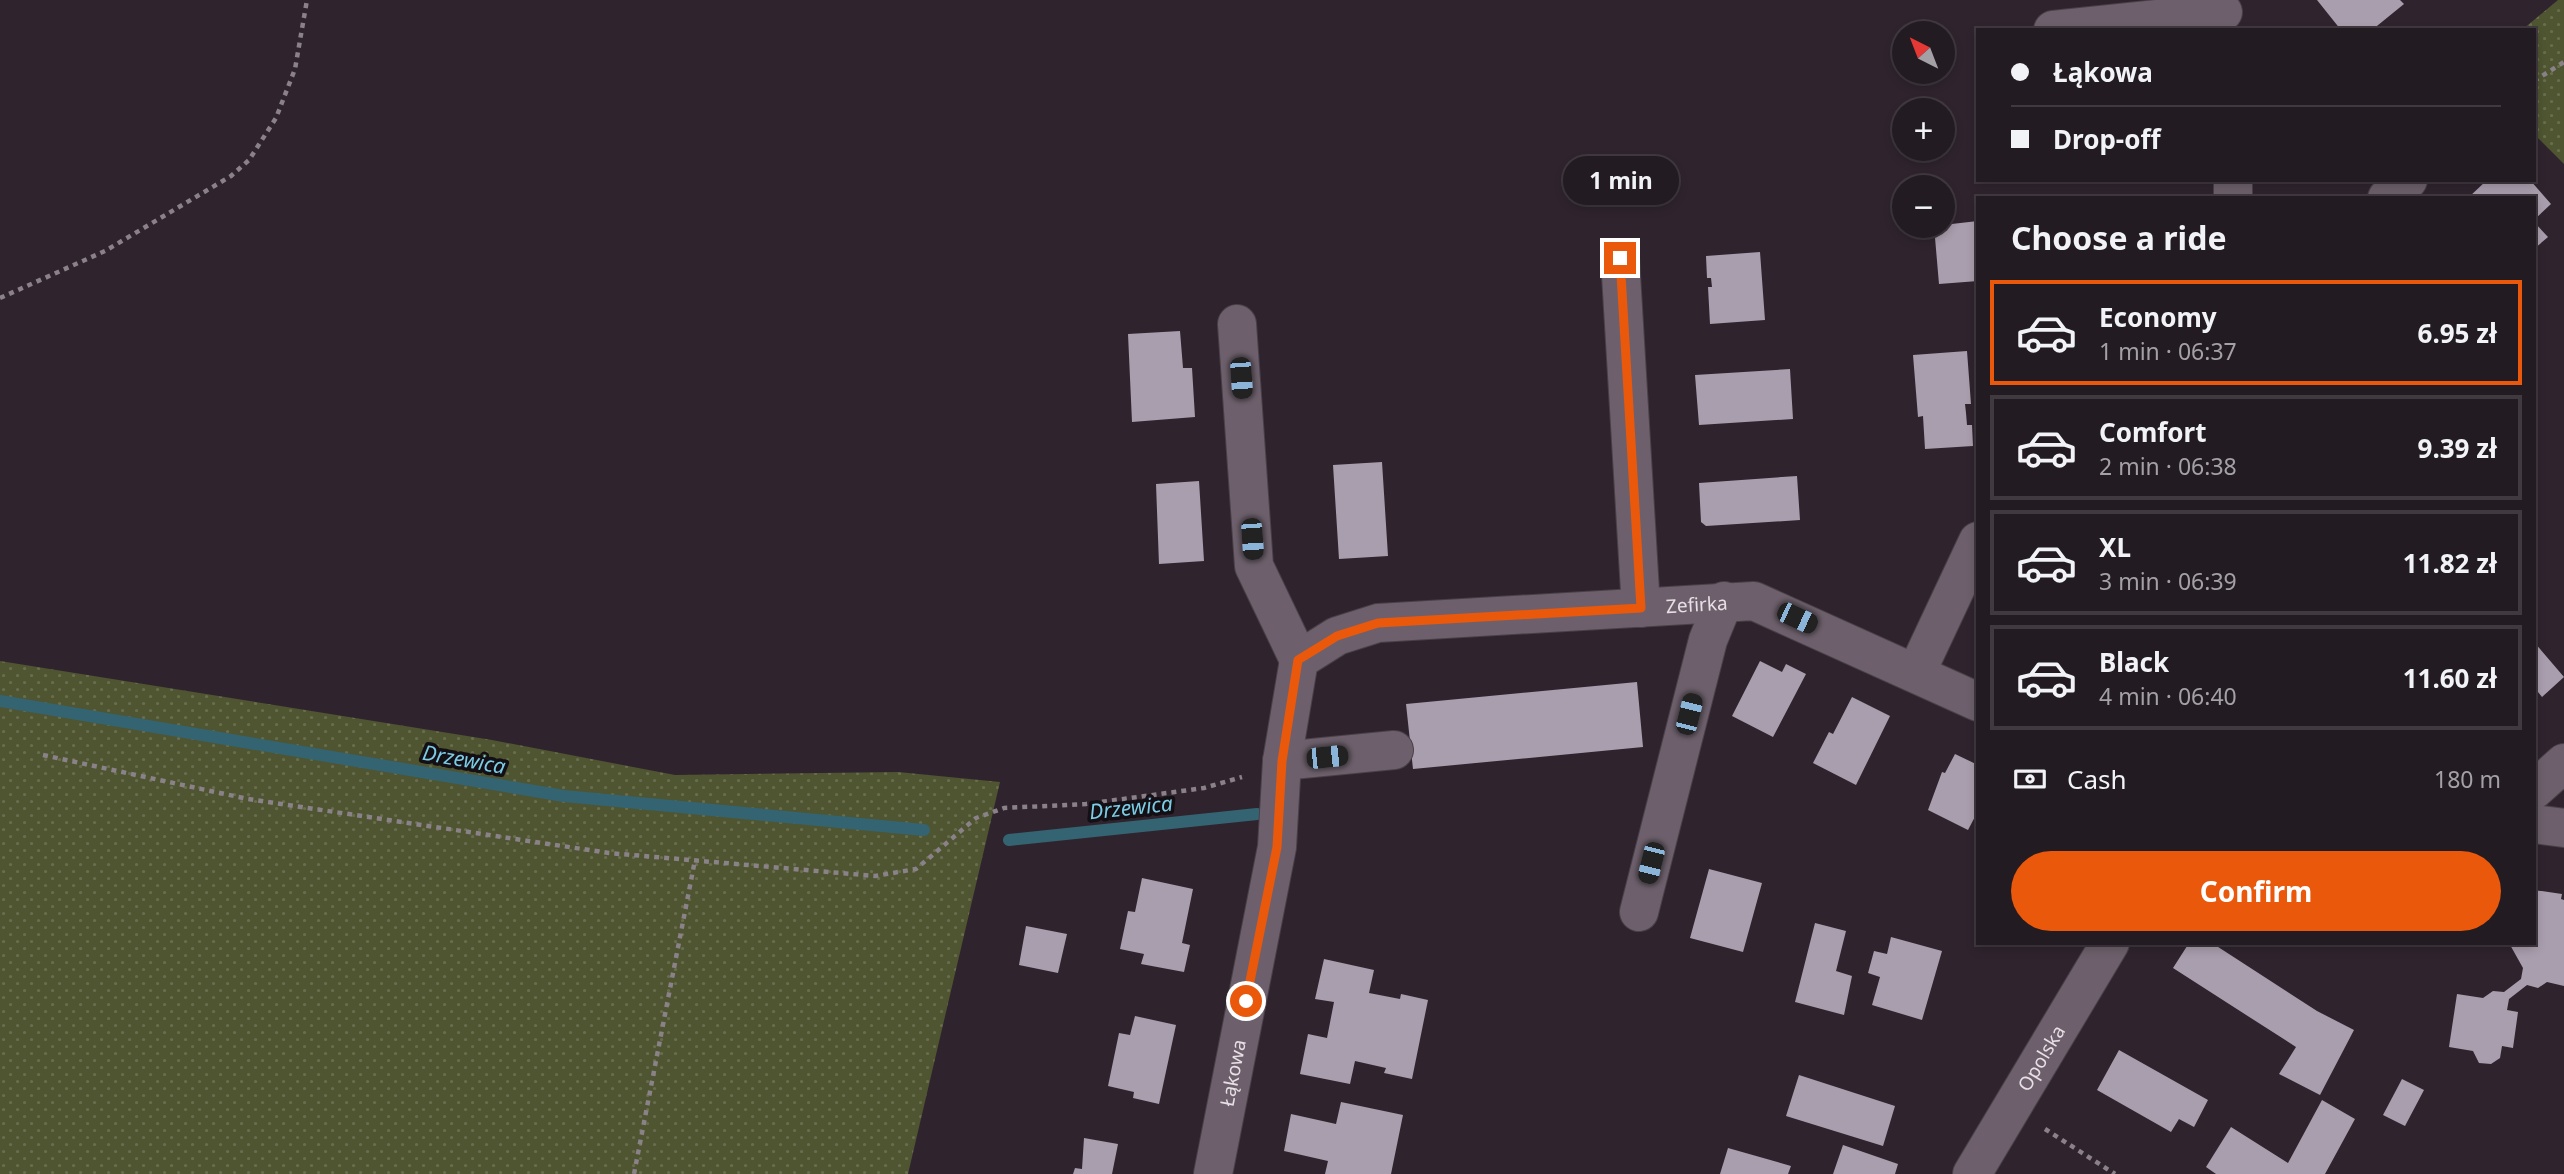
<!DOCTYPE html>
<html lang="en">
<head>
<meta charset="utf-8">
<style>
	body { margin:0; font-family:"Noto Sans",sans-serif; background:#2f282f; color:#f1f3f6; height:100vh; display:flex; flex-direction:column; font-size:26px; white-space:nowrap }
	* { box-sizing:border-box; margin:0 }
	p { font-size:23px; color:#a3a1a5 }
	.icon { flex:none; width:38px; height:38px; fill:none; stroke:currentColor; stroke-width:2; stroke-linecap:round; stroke-linejoin:round }
	.map { position:relative; flex:1; overflow:hidden }
	.drawer { position:absolute; left:1976px; top:196px; width:560px; height:749px; display:flex; flex-direction:column; background:#231b22; border-radius:0px; box-shadow:0 4px 10px #0003,0 0 0 2px #403940 }
	.drawer>* { flex:none }
	.hud { position:absolute; left:1976px; top:28px; width:560px; height:154px; border-radius:0px; box-shadow:0 4px 10px #0003,0 0 0 2px #403940; display:grid; align-content:center; height:154px; padding:0 35px; background:#231b22 }
	.needle { width:46px; rotate:318deg }
	.fabs { position:absolute; left:1892px; top:21px; display:grid; gap:14px }
	.fabs a { display:grid; place-items:center; width:63px; height:63px; border-radius:50%; background:#231b22; box-shadow:0 4px 10px #0003,0 0 0 2px #403940; font-size:35px }
	.end { position:absolute; width:32px; height:32px; margin:-16px; border:9px solid #ea580c; background:#fff; box-shadow:0 0 0 4px #fff }
	.from { border-radius:50% }
	.bubble { position:absolute; height:49px; border-radius:24px; background:#231b22; box-shadow:0 4px 10px #0003,0 0 0 2px #403940; font-size:23px; font-weight:700; line-height:49px; text-align:center }
	.car { position:absolute; width:21px; height:42px; margin:-21px -10px; border-radius:9px; box-shadow:0 0 5px 2px #0007; background:linear-gradient(#222 24%,#8ab4d8 0 40%,#222 0 76%,#8ab4d8 0 86%,#222 0) }
	.hud b { display:flex; align-items:center; gap:24px; height:66px; font-size:26px }
	.hud b+b { border-top:2px solid #403940 }
	.hud i { width:18px; height:18px; background:#f1f3f6 }
	ul { padding:0; list-style:none }
	li { display:flex; align-items:center; gap:21px; height:105px; margin:0 14px 10px; padding:0 21px; border:4px solid #403940; border-radius:0px }
	li div { flex:1 }
	li b { display:block; font-size:26px }
	li em { font-style:normal; font-weight:700 }
	li.on { border-color:#ea580c }
	li>.icon { width:63px; height:63px; stroke-width:1.5 }
	h2 { padding:0 35px; font-size:32px; line-height:84px }
	.pay { display:flex; align-items:center; gap:18px; height:77px; padding:0 35px; font-size:26px }
	.pay p { margin-inline-start:auto }
	.action { display:flex; gap:14px; margin-top:auto; padding:14px 35px }
	.action a { flex:1; height:80px; border-radius:42px; background:#ea580c; color:#fff; font-size:28px; font-weight:700; line-height:80px; text-align:center }
	.map>svg:first-child { display:block }
	.grass { fill:url(#grass-dots) }
	.lines { fill:none; stroke-linecap:round; stroke-linejoin:round }
	.stream { stroke:#346472; stroke-width:12 }
	.building { fill:#a99ead }
	.minor-casing { stroke:#494048; stroke-width:40 }
	.path { stroke:#8a8189; stroke-width:4.5; stroke-dasharray:5 5; stroke-linecap:butt }
	.minor { stroke:#6d606c; stroke-width:38 }
	.route { stroke:#ea580c; stroke-width:9 }
	.labels { text-anchor:middle; stroke-width:7; stroke-linejoin:round; paint-order:stroke }
	.street-label { font-size:19px; fill:#e7e0e6; stroke:#140f14 }
	.water-label { font-size:21px; font-style:italic; fill:#7bcde5; stroke:#140f14 }
</style>
</head>
<body>
<div class="map">
<svg width="2564" height="1174" viewBox="0 0 2564 1174">
	<defs>
		<pattern id="grass-dots" width="8" height="8" patternUnits="userSpaceOnUse" patternTransform="scale(1.75)"><rect width="8" height="8" fill="#4e5530"/><path d="M2 2h.1M6 6h.1" fill="none" stroke="#686d4e" stroke-width="1.8" stroke-linecap="round"/></pattern>
	</defs>
	<rect width="100%" height="100%" fill="#2f242e"/>
	<path class="grass" d="M2558 0H2564V164L2534 134V30H2522Z
		M0 661 492 740 675 775 898 772 1000 782 908 1174H0Z"/>
	<g class="lines">
		<path class="stream" d="M0 701 564 796 924 830
			M1009 840 1257 814"/>
	</g>
	<path class="building" d="M2317 0H2400L2404 4 2372 30H2341Z
		M2487 180H2530L2551 204 2534 220V198H2468Z
		M1978 221V281L1939 284 1934 226Z
		M2534 222 2548 237 2534 249Z
		M1760 252 1765 320 1710 324 1708 287H1712L1711 278H1707L1706 256Z
		M1180 331 1183 368H1192L1195 417 1132 422 1128 334Z
		M1967 351 1971 404H1965L1966 413 1967 425H1972L1973 446 1925 449 1923 416 1918 417 1913 355Z
		M1790 369 1793 419 1699 425 1695 375Z
		M1382 462 1388 556 1339 559 1333 465Z
		M1797 476 1800 520 1706 526 1701 522 1699 483Z
		M1199 481 1204 561 1159 564 1156 484Z
		M2534 642 2564 677 2542 697 2534 687Z
		M1760 661 1782 672 1786 664 1806 674 1773 737 1732 716Z
		M1637 682 1643 747 1413 769 1406 704Z
		M1852 697 1890 716 1856 785 1813 763 1829 732 1833 734Z
		M1955 754 1978 765V811L1968 830 1928 810 1942 772 1945 773Z
		M1709 869 1762 883 1743 952 1690 938Z
		M1142 878 1193 889 1182 943 1190 945 1184 972 1141 964 1144 954 1120 949 1128 911 1135 912Z
		M2534 890 2562 894 2561 899 2564 900V986L2547 982 2538 988 2527 985 2509 999 2507 1010 2518 1012 2513 1048 2502 1046 2500 1058 2491 1064 2479 1063 2473 1051 2449 1047 2457 994 2483 998 2493 991 2504 992 2521 979 2523 968 2509 943H2534Z
		M1815 923 1846 931 1836 971 1852 976 1844 1015 1795 1002Z
		M1026 926 1067 934 1058 973 1019 965Z
		M1891 937 1942 951 1922 1020 1872 1005 1880 977 1868 973 1874 951 1887 954Z
		M2189 943H2212L2317 1011 2354 1030 2320 1095 2279 1074 2296 1047 2173 968Z
		M1324 959 1374 970 1369 993 1400 999 1401 994 1428 1000 1412 1079 1384 1073 1386 1068 1355 1061 1350 1084 1300 1074 1308 1034 1327 1038 1334 1002 1315 999Z
		M1135 1016 1176 1025 1159 1104 1133 1098 1134 1092 1108 1086 1119 1033 1130 1035Z
		M2119 1050 2208 1100 2194 1127 2179 1119 2171 1132 2097 1090Z
		M1799 1075 1895 1106 1883 1146 1786 1116Z
		M2402 1079 2424 1090 2405 1126 2383 1115Z
		M2322 1100 2355 1119 2325 1174H2216L2206 1167 2231 1127 2288 1163Z
		M1341 1102 1403 1115 1391 1174H1325L1328 1161 1284 1151 1291 1114 1336 1124Z
		M1084 1138 1118 1144 1112 1174H1073L1075 1168 1082 1169Z
		M1843 1145 1898 1164 1895 1174H1833Z
		M1728 1148 1791 1166 1788 1174H1720Z"/>
	<g class="lines">
		<defs>
			<g id="minor">
				<path d="M2053 30 2223 12"/>
				<path d="M2233 198V180"/>
				<path d="M2387 198 2408 180"/>
				<path d="M1620 258 1641 608"/>
				<path d="M1237 324 1254 566 1299 660"/>
				<path d="M1916 673 1978 541"/>
				<path d="M1282 761 1394 750"/>
				<path d="M2534 790 2564 763"/>
				<path d="M2534 824 2564 828"/>
				<path d="M1639 912 1708 640 1724 601"/>
				<path id="s1" d="M1213 1174 1277 847 1282 761 1299 660 1337 636 1378 623 1754 601 1978 702"/>
				<path id="s2" d="M1972 1174 2110 943"/>
			</g>
		</defs>
		<use href="#minor" class="minor-casing"/>
		<path class="path" d="M2534 81 2564 62
			M0 298 105 251 231 176 249 160 276 118 295 69 307 0
			M43 755 248 799 609 853 875 876 916 869 976 818 1004 808 1086 804 1204 788 1242 777
			M2045 1129 2115 1174
			M634 1174 695 860"/>
		<use href="#minor" class="minor"/>
	</g>
	<g class="lines">
		<path class="route" d="M1246 1001 1277 847 1282 761 1298 660 1337 636 1378 623 1641 608 1620 258"/>
	</g>
	<g class="labels">
		<g class="street-label">
			<text dy="7" stroke="none"><textPath href="#s1" startOffset="929">Zefirka</textPath></text>
			<text dy="7" stroke="none"><textPath href="#s2" startOffset="135">Opolska</textPath></text>
			<text dy="7" stroke="none"><textPath href="#s1" startOffset="103">Łąkowa</textPath></text>
		</g>
		<g class="water-label">
			<text transform="translate(464 760) rotate(10)" y="7">Drzewica</text>
			<text transform="translate(1131 808) rotate(-6)" y="7">Drzewica</text>
		</g>
	</g>
</svg>
<div class="fabs">
<a><svg class="needle" viewBox="-14 -14 28 28"><path d="M0-13l5 13h-10z" fill="#e53935"/><path d="M0 13l5-13h-10z" fill="#a3a1a5"/></svg></a>
<a>+</a>
<a>−</a>
</div>
<i class="end from" style="left:1246px;top:1001px"></i>
<i class="end" style="left:1620px;top:258px"></i>
<div class="bubble" style="left:1563px;top:156px;width:116px">1 min</div>
<i class="car" style="left:1241px;top:378px;rotate:176deg"></i>
<i class="car" style="left:1252px;top:539px;rotate:176deg"></i>
<i class="car" style="left:1797px;top:618px;rotate:115deg"></i>
<i class="car" style="left:1689px;top:714px;rotate:14deg"></i>
<i class="car" style="left:1327px;top:757px;rotate:84deg"></i>
<i class="car" style="left:1651px;top:863px;rotate:194deg"></i>
<div class="hud">
<b><i class="from"></i>Łąkowa</b>
<b><i></i>Drop-off</b>
</div>
<section class="drawer">
<h2>Choose a ride</h2>
<ul>
<li class="on"><svg class="icon" aria-label="car" viewBox="0 0 24 24"><path d="M5 17H2v-5l4-1 3-4h7l3 4 3 1v5h-3M9 17h6M6 11h13"/><circle cx="7" cy="17" r="2"/><circle cx="17" cy="17" r="2"/></svg><div><b>Economy</b><p>1 min · 06:37</p></div><em>6.95 zł</em></li>
<li><svg class="icon" aria-label="car" viewBox="0 0 24 24"><path d="M5 17H2v-5l4-1 3-4h7l3 4 3 1v5h-3M9 17h6M6 11h13"/><circle cx="7" cy="17" r="2"/><circle cx="17" cy="17" r="2"/></svg><div><b>Comfort</b><p>2 min · 06:38</p></div><em>9.39 zł</em></li>
<li><svg class="icon" aria-label="car" viewBox="0 0 24 24"><path d="M5 17H2v-5l4-1 3-4h7l3 4 3 1v5h-3M9 17h6M6 11h13"/><circle cx="7" cy="17" r="2"/><circle cx="17" cy="17" r="2"/></svg><div><b>XL</b><p>3 min · 06:39</p></div><em>11.82 zł</em></li>
<li><svg class="icon" aria-label="car" viewBox="0 0 24 24"><path d="M5 17H2v-5l4-1 3-4h7l3 4 3 1v5h-3M9 17h6M6 11h13"/><circle cx="7" cy="17" r="2"/><circle cx="17" cy="17" r="2"/></svg><div><b>Black</b><p>4 min · 06:40</p></div><em>11.60 zł</em></li>
</ul>
<div class="pay"><svg class="icon" aria-label="cash" viewBox="0 0 24 24"><path d="M3 7h18v10H3z"/><circle cx="12" cy="12" r="2"/></svg>Cash<p>180 m</p></div>
<div class="action"><a>Confirm</a></div>
</section>
</div>
</body>
</html>
